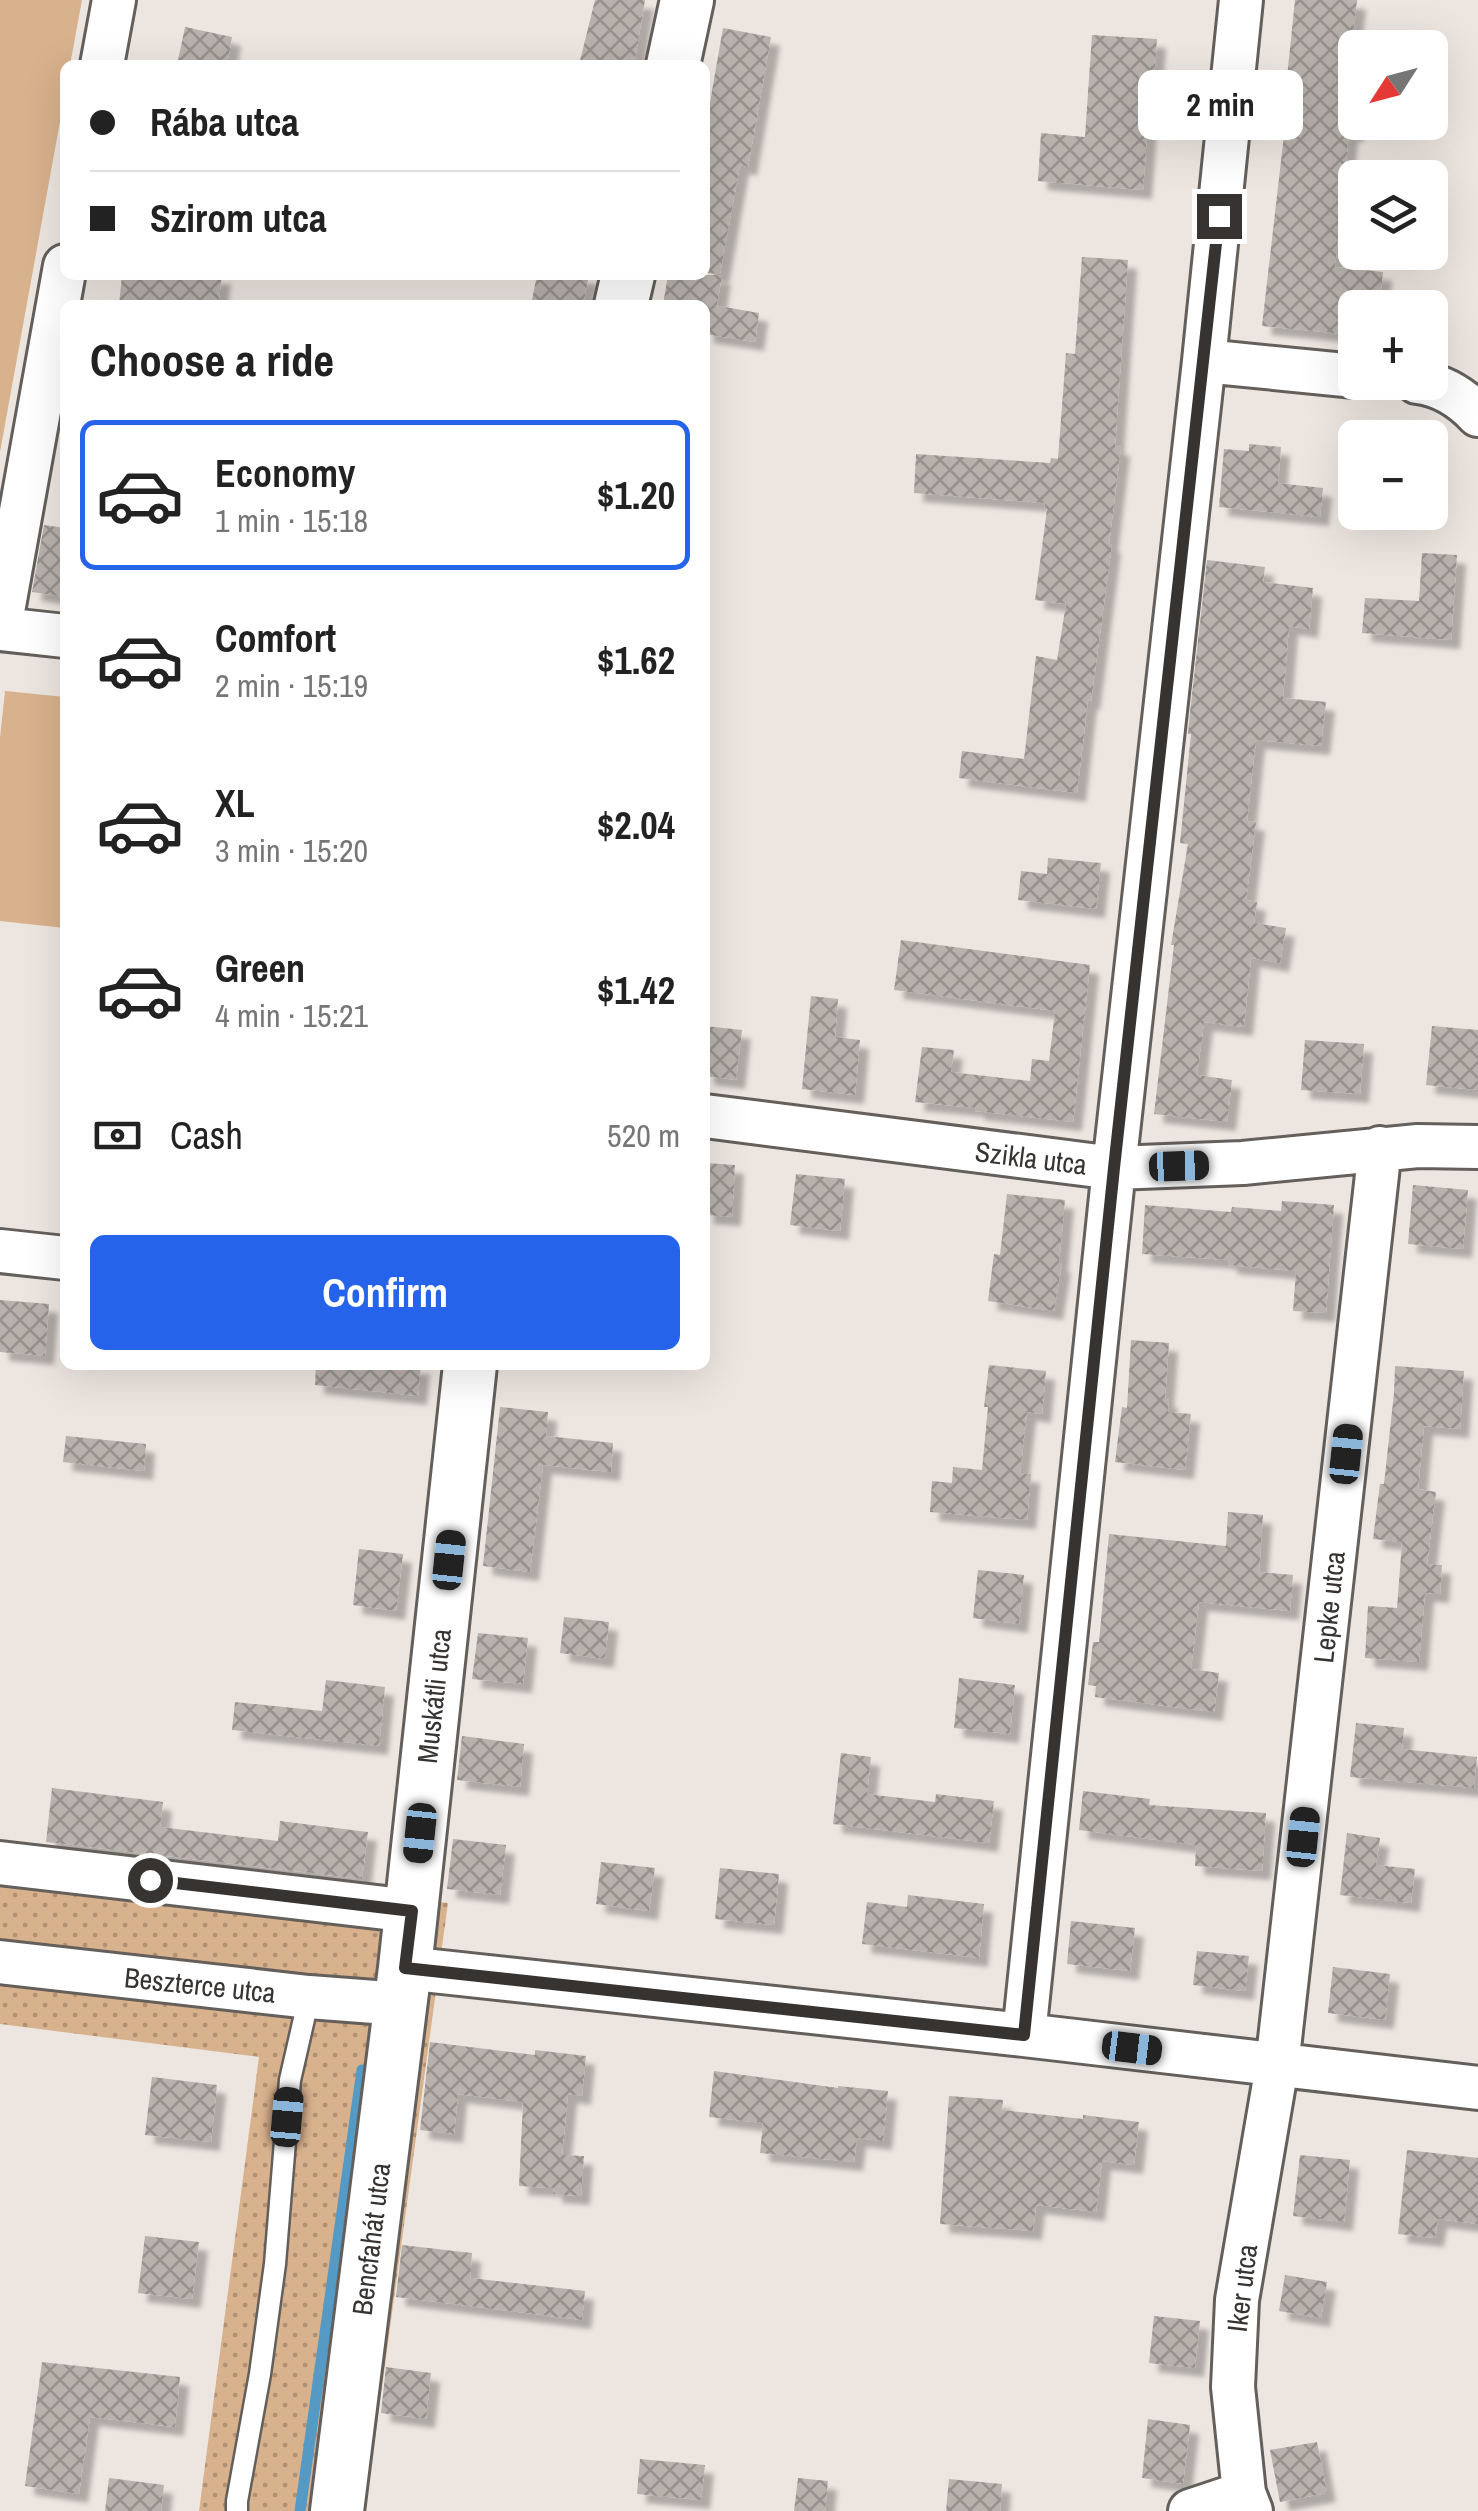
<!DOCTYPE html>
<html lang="en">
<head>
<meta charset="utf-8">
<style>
	body { margin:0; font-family:"Archivo Narrow",sans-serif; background:#f2f2f2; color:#222; height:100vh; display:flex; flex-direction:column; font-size:38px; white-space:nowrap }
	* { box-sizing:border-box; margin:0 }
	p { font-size:32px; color:#767676 }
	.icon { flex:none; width:55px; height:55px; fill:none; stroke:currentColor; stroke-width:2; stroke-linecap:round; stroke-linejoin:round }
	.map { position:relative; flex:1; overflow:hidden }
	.side { position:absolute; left:60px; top:300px; width:650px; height:1070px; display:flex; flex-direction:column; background:#fff; border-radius:15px; box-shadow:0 10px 40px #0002 }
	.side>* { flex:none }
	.guide { position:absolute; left:60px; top:60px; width:650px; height:220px; border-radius:15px; box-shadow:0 10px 40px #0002; display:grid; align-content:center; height:220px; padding:0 30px; background:#fff }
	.needle { width:65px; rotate:234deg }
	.buttons { position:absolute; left:1338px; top:30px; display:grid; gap:20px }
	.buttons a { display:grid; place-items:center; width:110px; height:110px; border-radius:15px; background:#fff; box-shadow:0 10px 40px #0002; font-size:50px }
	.end { position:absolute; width:45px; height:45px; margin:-22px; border:12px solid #363331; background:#fff; box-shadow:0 0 0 5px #fff }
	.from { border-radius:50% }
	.bubble { position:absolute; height:70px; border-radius:15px; background:#fff; box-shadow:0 10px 40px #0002; font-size:32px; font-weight:800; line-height:70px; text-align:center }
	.car { position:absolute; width:30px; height:60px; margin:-30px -15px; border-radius:12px; box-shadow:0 0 8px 2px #0007; background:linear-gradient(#222 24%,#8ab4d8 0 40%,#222 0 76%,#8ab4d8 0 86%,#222 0) }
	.guide b { display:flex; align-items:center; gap:35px; height:95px; font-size:38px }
	.guide b+b { border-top:2px solid #e0e0e0 }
	.guide i { width:25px; height:25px; background:#222 }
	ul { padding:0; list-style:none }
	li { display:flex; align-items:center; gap:30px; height:150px; margin:0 20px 15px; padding:0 10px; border:5px solid transparent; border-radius:15px }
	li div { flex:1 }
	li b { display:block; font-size:38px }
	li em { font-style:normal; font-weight:800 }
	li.active { border-color:#2563eb }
	li>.icon { width:90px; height:90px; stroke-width:1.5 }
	h2 { padding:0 30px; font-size:45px; line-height:120px }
	.pay { display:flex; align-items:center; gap:25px; height:110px; padding:0 30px; font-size:38px }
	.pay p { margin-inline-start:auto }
	.cta { display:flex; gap:20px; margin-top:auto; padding:20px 30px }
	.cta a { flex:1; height:115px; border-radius:15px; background:#2563eb; color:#fff; font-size:40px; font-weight:800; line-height:115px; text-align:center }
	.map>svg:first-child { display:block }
	.grass { fill:url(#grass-dots) }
	.park { fill:#d8b18d }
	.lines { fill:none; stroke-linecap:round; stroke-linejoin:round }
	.stream { stroke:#549ac5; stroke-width:11 }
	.building { fill:url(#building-cross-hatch); filter:url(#shadow) }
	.service-casing { stroke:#645f5a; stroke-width:25 }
	.minor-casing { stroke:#645f5a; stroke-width:48 }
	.tertiary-casing { stroke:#645f5a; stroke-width:58 }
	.service { stroke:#fff; stroke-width:20 }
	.minor { stroke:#fff; stroke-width:42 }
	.tertiary { stroke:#fff; stroke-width:52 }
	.route { stroke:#363331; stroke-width:12 }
	.labels { text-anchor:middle; stroke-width:8; stroke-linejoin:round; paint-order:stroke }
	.street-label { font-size:28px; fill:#363331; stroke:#fff }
</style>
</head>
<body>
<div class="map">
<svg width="1478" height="2511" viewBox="0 0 1478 2511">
	<defs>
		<pattern id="grass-dots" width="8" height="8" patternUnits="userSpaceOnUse" patternTransform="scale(2.5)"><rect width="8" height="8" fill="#d8b18d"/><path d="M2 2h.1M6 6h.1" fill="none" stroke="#b09174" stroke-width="1.8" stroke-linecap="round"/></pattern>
		<pattern id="building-cross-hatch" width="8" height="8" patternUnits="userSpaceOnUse" patternTransform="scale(2.5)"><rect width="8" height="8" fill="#b8b1ac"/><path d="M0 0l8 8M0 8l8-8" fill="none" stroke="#96918d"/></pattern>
		<filter id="shadow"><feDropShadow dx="9" dy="9" stdDeviation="2.5" flood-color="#0004"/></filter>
	</defs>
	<rect width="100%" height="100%" fill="#ede6e0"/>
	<path class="grass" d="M0 1850 448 1903 365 2511H199L259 2057 0 2024Z"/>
	<path class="park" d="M0 0H82L70 65H65V94L0 452Z
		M5 691 65 697V928L0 921V738Z"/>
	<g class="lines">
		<path class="stream" d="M300 2511 362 2070"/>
	</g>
	<path class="building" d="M595 0H645L634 65H579Z
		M1295 0H1357L1350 65 1355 66V133H1349L1335 267 1383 272 1379 308H1355V335L1262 326 1285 126 1282 125Z
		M185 27 232 37 227 65H177Z
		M723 28 771 37 748 167 740 165 720 274 705 273V131Z
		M1092 35 1157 39 1153 94H1150L1143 190 1038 181 1041 133 1085 137Z
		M1082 257 1128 260 1115 446 1121 447 1109 544H1112L1091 701 1088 700 1077 793 959 778 962 751 1024 759 1036 656 1057 660 1066 604 1035 600 1047 509H1044L1045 503 914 493 916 454 1050 463 1051 458 1058 459 1066 353 1075 354Z
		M122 275H222L218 305H119Z
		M537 275H589L583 305H531Z
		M668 275H722L717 305H713L759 313 755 342 705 334V305H663Z
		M1249 444 1281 447 1278 483 1323 488 1320 517 1219 507 1224 449 1249 451Z
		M44 525 65 528V597L32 592Z
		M1422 553 1457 555 1451 640 1362 633 1365 598 1419 601Z
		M1207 560 1265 567 1263 582 1313 588 1309 629 1289 626 1283 698 1326 702 1321 746 1256 740 1247 821 1256 822 1246 900 1257 902 1254 923 1286 928 1280 963 1251 958 1244 1027 1204 1022 1197 1075 1232 1080 1227 1122 1154 1114 1174 945H1171L1188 844 1180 843 1191 734H1188L1190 712Z
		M1048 858 1101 863 1096 909 1018 900 1021 871 1047 874Z
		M901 940 1090 965 1073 1122 975 1111 976 1108 915 1102 922 1047 954 1050 951 1072 1030 1081 1032 1059 1049 1061 1055 1011 894 990Z
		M811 996 838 999 835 1037 860 1040 855 1095 802 1089Z
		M705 1026 742 1030 736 1080 705 1076Z
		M1432 1026 1478 1030V1090L1426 1085Z
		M1305 1040 1364 1044 1360 1094 1301 1090Z
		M705 1163 735 1165 732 1217 705 1215Z
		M796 1174 845 1179 840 1231 790 1225Z
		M1413 1185 1468 1190 1463 1249 1408 1244Z
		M1007 1194 1065 1200 1059 1264H1062L1054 1311 988 1301 994 1254 1000 1255Z
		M1282 1201 1334 1205 1326 1313 1293 1311 1296 1271 1228 1265V1260L1142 1254 1145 1205 1231 1212 1232 1207 1281 1211Z
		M0 1300 49 1304 45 1356 0 1352Z
		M1131 1340 1169 1343 1165 1399 1169 1400 1168 1412 1191 1414 1185 1470 1115 1462 1122 1407 1127 1408Z
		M316 1365H421L418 1396 315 1385Z
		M989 1365 1046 1371 1042 1414 1027 1412 1020 1473 1031 1474 1027 1520 930 1512 932 1481 952 1483 953 1467 982 1470 988 1407H984Z
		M1395 1366 1464 1371 1460 1429 1424 1426 1418 1489 1436 1492 1427 1564 1442 1565 1440 1594 1425 1593 1419 1662 1365 1658 1368 1606 1397 1608 1402 1542 1373 1539 1380 1484H1384L1394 1393Z
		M500 1407 548 1412 546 1436 613 1443 611 1472 543 1465 530 1572 483 1566Z
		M66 1436 146 1444 144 1471 63 1462Z
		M1228 1512 1263 1515 1259 1572 1293 1575 1290 1611 1199 1602 1191 1669 1219 1673 1214 1712 1095 1697 1096 1686 1088 1685 1093 1642H1099L1109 1534 1226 1546Z
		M359 1549 403 1554 396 1611 353 1605Z
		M978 1570 1024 1575 1019 1624 973 1618Z
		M564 1617 609 1622 605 1659 560 1653Z
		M478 1633 528 1638 523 1684 472 1679Z
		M959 1678 1015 1685 1010 1734 954 1728Z
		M326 1680 385 1687 379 1746 232 1730 235 1702 322 1711Z
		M1356 1723 1404 1728 1402 1749 1477 1757 1474 1788 1350 1777Z
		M462 1736 524 1744 520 1787 457 1780Z
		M841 1753 871 1757 867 1794 935 1802 936 1794 994 1801 989 1843 833 1824Z
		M52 1788 163 1802 160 1827 278 1841 280 1821 368 1832 362 1879 46 1842Z
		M1083 1791 1150 1799 1149 1805 1266 1813 1262 1871 1195 1866 1196 1845 1079 1830Z
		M1347 1833 1380 1838 1376 1865 1415 1869 1411 1903 1340 1895Z
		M453 1839 506 1845 500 1895 447 1889Z
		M601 1862 655 1868 649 1911 596 1904Z
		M720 1868 779 1874 774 1925 715 1919Z
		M908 1895 984 1904 979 1958 862 1944 867 1902 907 1907Z
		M1071 1921 1135 1928 1130 1971 1067 1964Z
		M1197 1951 1249 1956 1245 1991 1193 1985Z
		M1333 1967 1390 1974 1385 2020 1328 2013Z
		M430 2042 535 2055V2050L586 2056 582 2096 568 2094 562 2155 584 2156 581 2196 553 2194 554 2188 519 2186 523 2102 458 2094 454 2134 420 2130Z
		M714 2071 838 2088V2086L888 2091 883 2141 857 2138 854 2162 760 2153 763 2123 709 2117Z
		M152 2077 217 2085 211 2142 145 2135Z
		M949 2096 1003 2100 1002 2110 1083 2119V2115L1139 2122 1134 2165 1102 2161 1096 2212 1036 2205 1033 2231 940 2224Z
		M1407 2150 1478 2158V2224L1438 2219 1435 2238 1398 2234Z
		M1300 2155 1350 2160 1344 2222 1293 2216Z
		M145 2236 199 2242 192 2299 138 2293Z
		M402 2245 472 2253 470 2278 585 2291 582 2320 396 2297Z
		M1285 2275 1327 2282 1321 2318 1279 2311Z
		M1154 2316 1200 2321 1195 2368 1149 2363Z
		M42 2362 180 2377 175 2427 90 2417 79 2494 25 2486Z
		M386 2367 431 2373 426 2419 381 2413Z
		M1148 2419 1190 2425 1183 2484 1142 2478Z
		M1317 2442 1327 2493 1280 2502 1270 2450Z
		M640 2459 705 2465 701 2500 637 2494Z
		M109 2478 164 2485 161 2511H105Z
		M798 2478 828 2481 825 2511H794Z
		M949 2479 1002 2484 1000 2511H946Z"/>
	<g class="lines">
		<defs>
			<path id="service" d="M237 2511V2501L260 2374 275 2264 290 2080 309 1997"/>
			<path id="minor" d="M102 65 114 0
				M1204 361 1355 376
				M1417 382C1442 385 1462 398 1478 415
				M0 628 65 266
				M0 629 65 636
				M705 1116 1114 1168 1243 1163 1418 1146 1478 1147
				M0 1251 65 1258
				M0 1863 411 1911
				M0 1962 309 1997 401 2004
				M405 1968 1024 2035 1478 2088
				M1024 2035 1114 1168 1204 361 1241 0
				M1190 2511 1244 2493
				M1251 2511 1244 2493 1233 2387 1237 2300 1277 2066 1380 1148"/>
			<path id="tertiary" d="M673 65 687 0
				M621 305 628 275
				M337 2511 405 1968 470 1365"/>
		</defs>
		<use href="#service" class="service-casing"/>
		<use href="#minor" class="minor-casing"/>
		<use href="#tertiary" class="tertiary-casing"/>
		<use href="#service" class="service"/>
		<use href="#minor" class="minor"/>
		<use href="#tertiary" class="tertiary"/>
	</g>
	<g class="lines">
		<path class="route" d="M150 1880 412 1911 405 1968 1024 2035 1114 1168 1219 216"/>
	</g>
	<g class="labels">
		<g class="street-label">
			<text transform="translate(1031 1158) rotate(7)" y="10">Szikla utca</text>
			<text transform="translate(1329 1607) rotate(-84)" y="10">Lepke utca</text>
			<text transform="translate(434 1696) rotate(-84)" y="10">Muskátli utca</text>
			<text transform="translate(200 1985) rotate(6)" y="10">Beszterce utca</text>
			<text transform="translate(371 2239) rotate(-83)" y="10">Bencfahát utca</text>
			<text transform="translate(1242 2288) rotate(-83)" y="10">Iker utca</text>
		</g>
	</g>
</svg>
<div class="buttons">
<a><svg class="needle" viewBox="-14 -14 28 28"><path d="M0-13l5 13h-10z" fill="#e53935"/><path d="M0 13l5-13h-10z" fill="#767676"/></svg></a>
<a><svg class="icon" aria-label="layers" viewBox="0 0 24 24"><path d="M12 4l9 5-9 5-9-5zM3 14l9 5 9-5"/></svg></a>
<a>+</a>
<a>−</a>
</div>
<i class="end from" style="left:150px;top:1880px"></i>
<i class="end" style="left:1219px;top:216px"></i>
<div class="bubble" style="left:1138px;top:70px;width:165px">2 min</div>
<i class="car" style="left:1179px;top:1166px;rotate:88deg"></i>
<i class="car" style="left:1346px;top:1454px;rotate:6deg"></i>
<i class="car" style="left:449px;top:1560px;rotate:6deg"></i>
<i class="car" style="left:420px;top:1833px;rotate:186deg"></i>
<i class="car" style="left:1303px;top:1837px;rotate:6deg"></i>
<i class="car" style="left:1132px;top:2048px;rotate:97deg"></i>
<i class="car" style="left:287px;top:2117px;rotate:5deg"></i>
<div class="guide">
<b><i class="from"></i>Rába utca</b>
<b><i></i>Szirom utca</b>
</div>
<section class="side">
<h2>Choose a ride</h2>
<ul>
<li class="active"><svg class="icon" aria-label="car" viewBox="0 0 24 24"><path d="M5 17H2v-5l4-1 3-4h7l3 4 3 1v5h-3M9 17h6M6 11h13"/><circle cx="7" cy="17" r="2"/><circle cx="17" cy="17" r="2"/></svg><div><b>Economy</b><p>1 min · 15:18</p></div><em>$1.20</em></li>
<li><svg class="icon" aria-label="car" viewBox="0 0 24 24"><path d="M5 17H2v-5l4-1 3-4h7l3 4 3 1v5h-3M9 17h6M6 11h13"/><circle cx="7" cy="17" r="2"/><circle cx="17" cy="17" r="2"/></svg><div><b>Comfort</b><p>2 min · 15:19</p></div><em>$1.62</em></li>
<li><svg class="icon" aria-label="car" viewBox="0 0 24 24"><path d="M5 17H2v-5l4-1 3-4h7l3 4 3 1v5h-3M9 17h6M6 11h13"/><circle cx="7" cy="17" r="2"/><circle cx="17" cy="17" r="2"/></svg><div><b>XL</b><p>3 min · 15:20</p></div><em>$2.04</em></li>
<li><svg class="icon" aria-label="car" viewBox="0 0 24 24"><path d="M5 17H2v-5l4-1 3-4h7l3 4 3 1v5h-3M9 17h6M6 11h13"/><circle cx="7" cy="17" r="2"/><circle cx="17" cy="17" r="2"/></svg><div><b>Green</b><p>4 min · 15:21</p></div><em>$1.42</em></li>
</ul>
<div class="pay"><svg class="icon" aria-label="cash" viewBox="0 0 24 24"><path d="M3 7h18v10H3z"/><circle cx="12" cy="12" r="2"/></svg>Cash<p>520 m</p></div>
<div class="cta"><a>Confirm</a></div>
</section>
</div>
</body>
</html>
